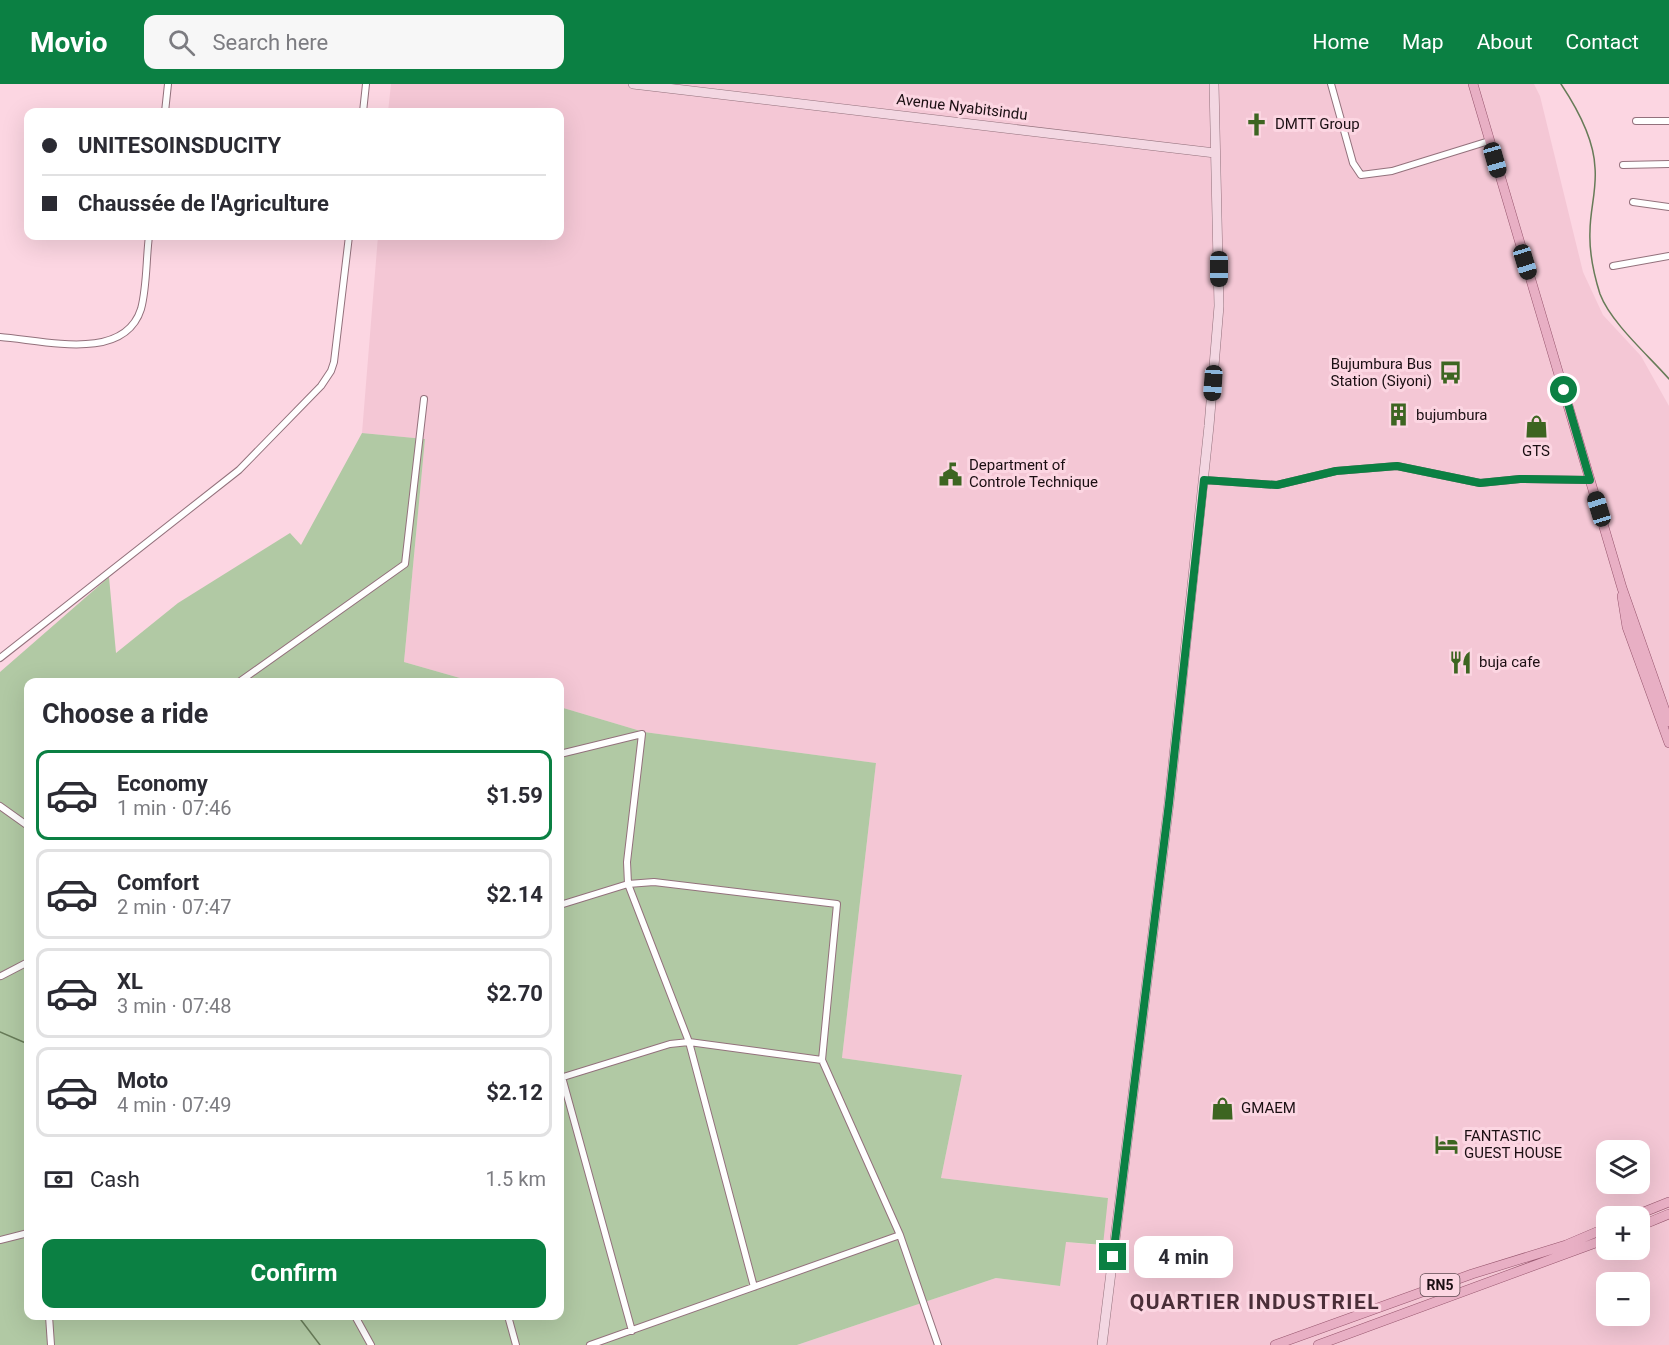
<!DOCTYPE html>
<html lang="en">
<head>
<meta charset="utf-8">
<style>
	body { margin:0; font-family:Roboto,sans-serif; background:#f7f7f7; color:#2b2b33; height:100vh; display:flex; flex-direction:column; font-size:22px; white-space:nowrap }
	* { box-sizing:border-box; margin:0 }
	p { font-size:20px; color:#7c7c81 }
	.icon { flex:none; width:33px; height:33px; fill:none; stroke:currentColor; stroke-width:2; stroke-linecap:round; stroke-linejoin:round }
	.map { position:relative; flex:1; overflow:hidden }
	.side { position:absolute; left:24px; top:594px; width:540px; height:642px; display:flex; flex-direction:column; background:#fff; border-radius:12px; box-shadow:0 6px 24px #0002 }
	.side>* { flex:none }
	.hud { position:absolute; left:24px; top:24px; width:540px; height:132px; border-radius:12px; box-shadow:0 6px 24px #0002; display:grid; align-content:center; height:132px; padding:0 18px; background:#fff }
	.buttons { position:absolute; left:1596px; top:1056px; display:grid; gap:12px }
	.buttons a { display:grid; place-items:center; width:54px; height:54px; border-radius:12px; background:#fff; box-shadow:0 6px 24px #0002; font-size:30px }
	.end { position:absolute; width:27px; height:27px; margin:-14px; border:8px solid #0b8043; background:#fff; box-shadow:0 0 0 3px #fff }
	.from { border-radius:50% }
	.bubble { position:absolute; height:42px; border-radius:12px; background:#fff; box-shadow:0 6px 24px #0002; font-size:20px; font-weight:700; line-height:42px; text-align:center }
	.car { position:absolute; width:18px; height:36px; margin:-18px -9px; border-radius:8px; box-shadow:0 0 4px 2px #0007; background:linear-gradient(#222 24%,#8ab4d8 0 40%,#222 0 76%,#8ab4d8 0 86%,#222 0) }
	.hud b { display:flex; align-items:center; gap:21px; height:57px; font-size:22px }
	.hud b+b { border-top:2px solid #e1e1e2 }
	.hud i { width:15px; height:15px; background:#2b2b33 }
	ul { padding:0; list-style:none }
	li { display:flex; align-items:center; gap:18px; height:90px; margin:0 12px 9px; padding:0 6px; border:3px solid #e1e1e2; border-radius:12px }
	li div { flex:1 }
	li b { display:block; font-size:22px }
	li em { font-style:normal; font-weight:700 }
	li.selected { border-color:#0b8043 }
	li>.icon { width:54px; height:54px; stroke-width:1.5 }
	h2 { padding:0 18px; font-size:27px; line-height:72px }
	.pay { display:flex; align-items:center; gap:15px; height:66px; padding:0 18px; font-size:22px }
	.pay p { margin-inline-start:auto }
	.cta { display:flex; gap:12px; margin-top:auto; padding:12px 18px }
	.cta a { flex:1; height:69px; border-radius:12px; background:#0b8043; color:#fff; font-size:24px; font-weight:700; line-height:69px; text-align:center }
	header { display:flex; align-items:center; gap:36px; box-sizing:border-box; height:84px; padding:0 30px; background:#0b8043; color:#fff }
	header strong { font-size:28px }
	nav { display:flex; gap:33px; margin-inline-start:auto; font-size:21px }
	.search { width:420px; height:54px; background:#f7f7f7; display:flex; align-items:center; gap:15px; box-sizing:border-box; padding:0 21px; border-radius:12px; color:#7c7c81; font-size:22px }
	.map>svg:first-child { display:block }
	.built { fill:#f4c7d5; fill-rule:evenodd }
	.green { fill:#b1c9a4 }
	.lines { fill:none; stroke-linecap:round; stroke-linejoin:round }
	.stream { stroke:#677b58; stroke-width:1.5 }
	.street-casing { stroke:#93717c; stroke-width:8 }
	.secondary-casing { stroke:#93717c; stroke-width:10 }
	.primary-casing { stroke:#96556d; stroke-width:10 }
	.street { stroke:#fff; stroke-width:6 }
	.secondary { stroke:#f3d7e2; stroke-width:9 }
	.primary { stroke:#e8afc4; stroke-width:9 }
	.route { stroke:#0b8043; stroke-width:8 }
	.labels { text-anchor:middle; stroke-width:6; stroke-linejoin:round; paint-order:stroke }
	.shield { fill:#fcd6e2; stroke:#5e4b51; stroke-width:1.5 }
	.shield-label { font-size:14px; font-weight:bold; fill:#1b0f13 }
	.street-label { font-size:15px; fill:#1b0f13; stroke:#fcd6e2 }
	.poi-label { font-size:15px; fill:#1b0f13; stroke:#fcd6e2; text-anchor:start }
	.district-label { font-size:21px; font-weight:bold; letter-spacing:1.5px; fill:#4b2f39; stroke:#fcd6e2 }
</style>
</head>
<body>
<header>
<strong>Movio</strong>
<div class="search"><svg class="icon" aria-label="search" viewBox="0 0 24 24"><circle cx="10" cy="10" r="6"/><path d="M15 15l6 6"/></svg>Search here</div>
<nav><a>Home</a><a>Map</a><a>About</a><a>Contact</a></nav>
</header>
<div class="map">
<svg width="1669" height="1261" viewBox="0 0 1669 1261">
	<rect width="100%" height="100%" fill="#fcd6e2"/>
	<path class="built" d="M391 0H1534L1540 12 1583 188 1603 231 1641 272 1669 322V1261H797L996 1194 1059 1202 1065 1158 1098 1161 1108 1114 941 1094 962 991 842 974 876 679 644 648 560 623V598H474L404 578 425 355 362 349 378 152H560V28H388ZM1606 1066H1640V1100H1606ZM1606 1132H1640V1166H1606ZM1606 1198H1640V1232H1606Z"/>
	<path class="green" d="M362 349 425 355 404 578 474 598H28V1232H560V623L644 648 876 679 842 974 962 991 941 1094 1108 1114 1103 1161 1066 1158 1060 1202 996 1194 797 1261H0V588L109 493 116 569 178 519 290 449 301 461Z"/>
	<g class="lines">
		<path class="stream" d="M1561 0C1577 24 1594 54 1595 84 1597 105 1590 126 1590 147 1589 168 1594 191 1600 210 1611 239 1649 272 1669 295
			M0 948 28 960
			M298 1232 320 1261"/>
		<defs>
			<path id="street" d="M1331 0 1353 79 1361 91 1392 87 1489 57
				M165 28 168 0
				M363 28 366 0
				M1636 37H1669
				M1623 81 1669 80
				M1633 118 1669 123
				M1613 182 1669 172
				M0 253C43 256 124 279 141 225 147 203 146 175 149 152
				M1204 396 1277 401 1336 387 1397 382 1480 399 1520 395 1590 396
				M0 574 239 386 321 302 331 287 334 278 349 152
				M239 598 405 480 424 315
				M560 670 642 650 627 778 628 800 689 958 754 1203
				M0 722 28 742
				M560 821 628 800 654 798 837 820 822 976 900 1151 938 1261
				M1 892 28 878
				M562 993 632 1247
				M560 994 670 960 689 958 822 976
				M0 1156 28 1149
				M49 1232 51 1261
				M355 1232 371 1261
				M508 1232 516 1261
				M590 1261 900 1151"/>
			<path id="secondary" d="M633 0 1215 69
				M1102 1261 1169 719 1209 342 1219 222 1214 0"/>
			<path id="primary" d="M1473 0 1622 504 1669 638
				M1622 512 1627 543 1669 659
				M1634 1132 1669 1118
				M1640 1142 1669 1130
				M1275 1261 1472 1190 1566 1161 1606 1144
				M1318 1261 1606 1155"/>
		</defs>
		<use href="#street" class="street-casing"/>
		<use href="#secondary" class="secondary-casing"/>
		<use href="#primary" class="primary-casing"/>
		<use href="#street" class="street"/>
		<use href="#secondary" class="secondary"/>
		<use href="#primary" class="primary"/>
	</g>
	<g class="lines">
		<path class="route" d="M1113 1173 1169 719 1204 396 1277 401 1336 387 1397 382 1480 399 1520 395 1590 396 1564 306"/>
	</g>
	<defs>
		<symbol id="church-bare" viewBox="-9 -9 18 18"><path d="M-1.2-6h2.4v3.5h3.3v2.4h-3.3V6h-2.4V-.1h-3.3v-2.4h3.3Z" fill="#3d6521" stroke="#fcd6e2" stroke-width="2.5" paint-order="stroke"/></symbol>
		<symbol id="bus-bare" viewBox="-9 -9 18 18"><path d="M-5-6H5V4H4V6H2V4H-2V6H-4V4H-5ZM-3.5-4V0h7V-4ZM-3.5 1.2v1.5H-2V1.2ZM2 1.2v1.5H3.5V1.2Z" fill="#3d6521" stroke="#fcd6e2" stroke-width="2.5" paint-order="stroke"/></symbol>
		<symbol id="building-bare" viewBox="-9 -9 18 18"><path d="M-4-6H4V6H1V3H-1V6H-4ZM-2.5-4.3h1.7v1.8h-1.7ZM.8-4.3h1.7v1.8H.8ZM-2.5-1h1.7V.8h-1.7ZM.8-1h1.7V.8H.8Z" fill="#3d6521" stroke="#fcd6e2" stroke-width="2.5" paint-order="stroke"/></symbol>
		<symbol id="shop-bare" viewBox="-9 -9 18 18"><path d="M-5-2.5h2.3a2.7 3.5 0 0 1 5.4 0H5L5.5 6h-11ZM-1.5-2.5h3a1.5 2.3 0 0 0-3 0Z" fill="#3d6521" stroke="#fcd6e2" stroke-width="2.5" paint-order="stroke"/></symbol>
		<symbol id="civic-bare" viewBox="-9 -9 18 18"><path d="M-.6-6.5H3V-4.5H.6V-3L4-1V1h2V6H-6V1h2V-1L-.6-3ZM-1.2 2.5V6h2.4V2.5Z" fill="#3d6521" stroke="#fcd6e2" stroke-width="2.5" paint-order="stroke"/></symbol>
		<symbol id="restaurant-bare" viewBox="-9 -9 18 18"><path d="M-5-6h1v4h1v-4h1v4h1v-4h1v5L-1.5 .5V6h-2V.5L-5-1ZM5-6V6H3V1.5H1.5Q1.5-4 5-6Z" fill="#3d6521" stroke="#fcd6e2" stroke-width="2.5" paint-order="stroke"/></symbol>
		<symbol id="hotel-bare" viewBox="-9 -9 18 18"><path d="M-6-4.5h1.5V1H6V5H4.5V3h-9V5H-6ZM-4 0a1.8 1.8 0 1 1 3.6 0ZM.5 0V-2.5h3Q6-2.5 6 0Z" fill="#3d6521" stroke="#fcd6e2" stroke-width="2.5" paint-order="stroke"/></symbol>
	</defs>
	<g fill-rule="evenodd">
		<use href="#church-bare" x="1240" y="24" width="33" height="33"/>
		<use href="#bus-bare" x="1434" y="272" width="33" height="33"/>
		<use href="#building-bare" x="1382" y="314" width="33" height="33"/>
		<use href="#shop-bare" x="1520" y="326" width="33" height="33"/>
		<use href="#civic-bare" x="934" y="374" width="33" height="33"/>
		<use href="#restaurant-bare" x="1444" y="562" width="33" height="33"/>
		<use href="#shop-bare" x="1206" y="1008" width="33" height="33"/>
		<use href="#hotel-bare" x="1430" y="1044" width="33" height="33"/>
	</g>
	<g class="labels">
		<rect class="shield" x="1420.5" y="1190" width="39" height="22" rx="4.5"/>
		<g class="shield-label">
			<text x="1440" y="1206">RN5</text>
		</g>
		<g class="street-label">
			<text transform="translate(962 23) rotate(7)" y="5">Avenue Nyabitsindu</text>
		</g>
		<g class="poi-label">
			<text x="1275" y="45">DMTT Group</text>
			<text x="1432" y="285" text-anchor="end">Bujumbura Bus<tspan x="1432" dy="17">Station (Siyoni)</tspan></text>
			<text x="1416" y="336">bujumbura</text>
			<text x="1536" y="372" text-anchor="middle">GTS</text>
			<text x="969" y="386">Department of<tspan x="969" dy="17">Controle Technique</tspan></text>
			<text x="1479" y="583">buja cafe</text>
			<text x="1241" y="1029">GMAEM</text>
			<text x="1464" y="1057">FANTASTIC<tspan x="1464" dy="17">GUEST HOUSE</tspan></text>
		</g>
		<g class="district-label">
			<text x="1255" y="1225">QUARTIER INDUSTRIEL</text>
		</g>
	</g>
</svg>
<div class="buttons">
<a><svg class="icon" aria-label="layers" viewBox="0 0 24 24"><path d="M12 4l9 5-9 5-9-5zM3 14l9 5 9-5"/></svg></a>
<a>+</a>
<a>−</a>
</div>
<i class="end from" style="left:1564px;top:306px"></i>
<i class="end" style="left:1113px;top:1173px"></i>
<div class="bubble" style="left:1134px;top:1152px;width:99px">4 min</div>
<i class="car" style="left:1495px;top:76px;rotate:164deg"></i>
<i class="car" style="left:1525px;top:178px;rotate:163deg"></i>
<i class="car" style="left:1219px;top:185px;rotate:180deg"></i>
<i class="car" style="left:1213px;top:299px;rotate:184deg"></i>
<i class="car" style="left:1599px;top:425px;rotate:343deg"></i>
<div class="hud">
<b><i class="from"></i>UNITESOINSDUCITY</b>
<b><i></i>Chaussée de l'Agriculture</b>
</div>
<section class="side">
<h2>Choose a ride</h2>
<ul>
<li class="selected"><svg class="icon" aria-label="car" viewBox="0 0 24 24"><path d="M5 17H2v-5l4-1 3-4h7l3 4 3 1v5h-3M9 17h6M6 11h13"/><circle cx="7" cy="17" r="2"/><circle cx="17" cy="17" r="2"/></svg><div><b>Economy</b><p>1 min · 07:46</p></div><em>$1.59</em></li>
<li><svg class="icon" aria-label="car" viewBox="0 0 24 24"><path d="M5 17H2v-5l4-1 3-4h7l3 4 3 1v5h-3M9 17h6M6 11h13"/><circle cx="7" cy="17" r="2"/><circle cx="17" cy="17" r="2"/></svg><div><b>Comfort</b><p>2 min · 07:47</p></div><em>$2.14</em></li>
<li><svg class="icon" aria-label="car" viewBox="0 0 24 24"><path d="M5 17H2v-5l4-1 3-4h7l3 4 3 1v5h-3M9 17h6M6 11h13"/><circle cx="7" cy="17" r="2"/><circle cx="17" cy="17" r="2"/></svg><div><b>XL</b><p>3 min · 07:48</p></div><em>$2.70</em></li>
<li><svg class="icon" aria-label="car" viewBox="0 0 24 24"><path d="M5 17H2v-5l4-1 3-4h7l3 4 3 1v5h-3M9 17h6M6 11h13"/><circle cx="7" cy="17" r="2"/><circle cx="17" cy="17" r="2"/></svg><div><b>Moto</b><p>4 min · 07:49</p></div><em>$2.12</em></li>
</ul>
<div class="pay"><svg class="icon" aria-label="cash" viewBox="0 0 24 24"><path d="M3 7h18v10H3z"/><circle cx="12" cy="12" r="2"/></svg>Cash<p>1.5 km</p></div>
<div class="cta"><a>Confirm</a></div>
</section>
</div>
</body>
</html>
